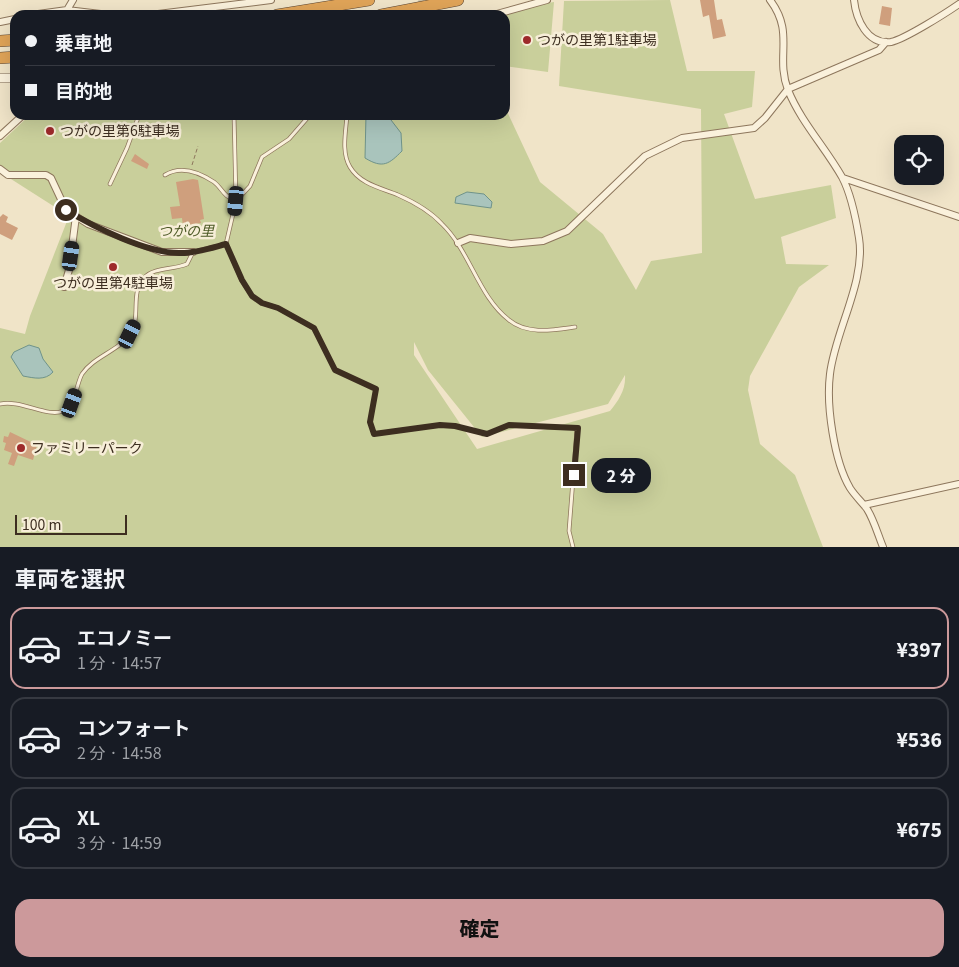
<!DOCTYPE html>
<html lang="ja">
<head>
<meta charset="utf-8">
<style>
	body { margin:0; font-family:Georgia,"Noto Sans JP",serif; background:#20242c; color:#f1f3f6; height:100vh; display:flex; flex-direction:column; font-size:19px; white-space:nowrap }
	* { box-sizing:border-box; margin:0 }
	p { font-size:16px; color:#9ea1a6 }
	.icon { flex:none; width:28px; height:28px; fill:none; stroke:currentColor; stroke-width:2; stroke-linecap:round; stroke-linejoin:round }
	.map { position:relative; height:547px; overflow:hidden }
	.details { display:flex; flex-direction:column; background:#171b24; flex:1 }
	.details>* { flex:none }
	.top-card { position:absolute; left:10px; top:10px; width:500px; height:110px; border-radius:15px; box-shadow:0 5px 20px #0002; display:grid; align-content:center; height:110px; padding:0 15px; background:#171b24 }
	.tools { position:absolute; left:894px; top:135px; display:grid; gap:10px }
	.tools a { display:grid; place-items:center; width:50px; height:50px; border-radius:10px; background:#171b24; box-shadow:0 5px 20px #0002; font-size:25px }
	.scale { position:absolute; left:15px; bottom:12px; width:112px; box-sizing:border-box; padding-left:5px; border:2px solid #3d2e20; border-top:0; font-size:14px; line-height:18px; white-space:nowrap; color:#3d2e20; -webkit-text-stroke:4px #f7eed8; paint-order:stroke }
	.end { position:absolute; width:22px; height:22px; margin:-11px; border:6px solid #3d2e20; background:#fff; box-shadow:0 0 0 2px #fff }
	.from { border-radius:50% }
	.bubble { position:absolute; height:35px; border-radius:15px; background:#171b24; box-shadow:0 5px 20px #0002; font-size:16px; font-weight:800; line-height:35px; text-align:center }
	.car { position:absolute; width:15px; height:30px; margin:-15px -8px; border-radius:6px; box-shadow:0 0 4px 1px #0007; background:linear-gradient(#222 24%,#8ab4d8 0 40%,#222 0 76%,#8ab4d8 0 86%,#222 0) }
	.top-card b { display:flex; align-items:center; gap:18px; height:48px; font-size:19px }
	.top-card b+b { border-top:1px solid #363941 }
	.top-card i { width:12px; height:12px; background:#f1f3f6 }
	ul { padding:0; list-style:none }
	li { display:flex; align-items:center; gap:15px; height:82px; margin:0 10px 8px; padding:0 5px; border:2px solid #363941; border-radius:15px }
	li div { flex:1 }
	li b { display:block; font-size:19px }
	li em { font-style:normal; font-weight:800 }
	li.current { border-color:#cc999b }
	li>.icon { width:45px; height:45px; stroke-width:1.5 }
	h2 { padding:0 15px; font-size:22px; line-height:60px }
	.button { display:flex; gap:10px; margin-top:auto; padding:10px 15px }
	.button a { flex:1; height:58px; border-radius:15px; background:#cc999b; color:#111; font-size:20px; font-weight:800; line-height:58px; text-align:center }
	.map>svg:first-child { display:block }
	.green { fill:#c9cf9b; fill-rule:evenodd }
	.water { fill:#a9c4bc; stroke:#6f938a }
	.building { fill:#cf9f7d }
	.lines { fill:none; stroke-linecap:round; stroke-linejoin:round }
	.street-tunnel { stroke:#ccc0a6; stroke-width:6; stroke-dasharray:6 3; stroke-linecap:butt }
	.lane-casing { stroke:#8d765c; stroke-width:4.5 }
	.street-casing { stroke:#8d765c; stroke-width:8 }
	.secondary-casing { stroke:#6f573f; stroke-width:10 }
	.highway-casing { stroke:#5b4430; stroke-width:12 }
	.path { stroke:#8d765c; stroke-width:1; stroke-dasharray:4 2.5; stroke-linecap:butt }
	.lane { stroke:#faf1dc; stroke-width:3 }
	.street { stroke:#faf1dc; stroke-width:6 }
	.secondary { stroke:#faf1dc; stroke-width:9 }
	.highway { stroke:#e0a458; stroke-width:11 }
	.route { stroke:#3d2e20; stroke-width:6 }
	.poi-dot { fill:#9e2a2b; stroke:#f7eed8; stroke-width:2 }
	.labels { text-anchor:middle; stroke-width:5; stroke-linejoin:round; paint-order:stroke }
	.poi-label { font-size:14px; fill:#3d2e20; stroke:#f7eed8; text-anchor:start }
	.park-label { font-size:14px; font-style:italic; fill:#4d5a26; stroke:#f7eed8 }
</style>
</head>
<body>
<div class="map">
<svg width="959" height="547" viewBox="0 0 959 547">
	<rect width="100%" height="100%" fill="#f0e4c8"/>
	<path class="green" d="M670 0 687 71H755L752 107 724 114 755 199 831 185 836 218 781 237 786 264 829 265 799 287 750 376 748 390 760 444 795 475 823 547H0V328L25 334 30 316 69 216 0 172V143L30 115H505V107L540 182 603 234 636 290 651 261 702 253 701 109 559 86 564 1ZM414 342 428 370 482 437 608 404 625 375C626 389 619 400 610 411L477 449 414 355Z
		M554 2 548 72 505 66V15H477Z"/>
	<path class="water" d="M366 115H391V120L401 133 402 151C389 164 383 169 365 158Z
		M467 192 484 194 492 202 491 208 455 203 456 197Z
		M29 345 39 348 43 359 53 372C45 381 34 378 23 376L11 357 14 352Z"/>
	<path class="building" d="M700 0H714L717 20 722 19 726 36 713 39 709 15 703 17Z
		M882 6 892 8 890 26 879 24Z
		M135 154 149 164 147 169 131 161Z
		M193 179 198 180 204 219 200 220 201 223 183 226 182 218 172 219 170 207 180 206 176 182Z
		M3 214 8 217 6 222 18 228 12 240 0 234V217Z
		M10 432 37 445 33 460 18 455 14 466 8 464 12 453 4 450 6 443 3 442 4 436 8 437Z"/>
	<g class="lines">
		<path class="street-tunnel" d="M421 0 423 15"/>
		<defs>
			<path id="lane" d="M234 115 236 201
				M310 115 289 139 262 157 250 186 236 201 226 244 242 281 252 296 262 303 278 308 314 328 335 370 376 389 370 422 374 434 440 425 455 426 487 434 509 425 577 428 569 531 573 547
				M347 115C346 131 341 152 350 167 360 184 381 188 398 195 414 202 430 211 442 224 470 251 478 296 509 320 527 335 553 330 575 327
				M165 175C181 165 199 172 214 182 222 188 224 198 235 199
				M110 184 127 148 139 115
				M0 404C20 399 48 418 63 411 76 404 76 385 82 374 94 356 120 351 131 332 141 316 130 293 144 278 154 267 173 270 187 264L193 252 226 244"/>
			<path id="street" d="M770 0C795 33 775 56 788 90 801 122 825 147 842 177 851 194 856 219 859 238 866 281 835 331 830 374 826 405 834 461 850 488 855 496 862 502 867 509 874 520 878 535 883 547
				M854 0C856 19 867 45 891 42 905 39 946 13 959 4
				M67 10 73 0
				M31 15 67 10 109 15
				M150 15 271 0
				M493 15 547 0
				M0 22 15 19
				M0 136 23 115
				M0 169 8 175H46L51 178 66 210 88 224 162 252H193
				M843 178 959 217
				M458 243 470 238 511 244 543 241 567 231 645 156 682 138 754 128 765 118 788 89 879 50 886 42
				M64 287 69 270 76 216
				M864 505 959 484"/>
			<path id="secondary" d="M0 78H15"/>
			<path id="highway" d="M277 15 369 0
				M381 15 458 0
				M0 41 15 40
				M0 58 15 57"/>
		</defs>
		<use href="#lane" class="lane-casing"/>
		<use href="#street" class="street-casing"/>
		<use href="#secondary" class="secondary-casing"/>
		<use href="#highway" class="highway-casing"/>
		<path class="path" d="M192 165 198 146"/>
		<use href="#lane" class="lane"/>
		<use href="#street" class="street"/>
		<use href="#secondary" class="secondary"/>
		<use href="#highway" class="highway"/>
	</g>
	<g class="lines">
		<path class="route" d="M66 210C94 227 148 254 181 253 196 253 211 248 226 244L242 280 252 296 262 303 278 308 314 328 335 370 376 389 370 422 374 434 440 425 455 426 487 434 509 425 578 428 574 475"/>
	</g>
	<g class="poi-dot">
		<circle cx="527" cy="40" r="5"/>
		<circle cx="50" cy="131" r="5"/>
		<circle cx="113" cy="267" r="5"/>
		<circle cx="21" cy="448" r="5"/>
	</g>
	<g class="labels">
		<g class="poi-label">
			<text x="537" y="45">つがの里第1駐車場</text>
			<text x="60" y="136">つがの里第6駐車場</text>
			<text x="113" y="288" text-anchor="middle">つがの里第4駐車場</text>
			<text x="31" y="453">ファミリーパーク</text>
		</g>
		<g class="park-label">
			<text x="186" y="236">つがの里</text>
		</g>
	</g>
</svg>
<div class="tools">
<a><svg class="icon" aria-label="locate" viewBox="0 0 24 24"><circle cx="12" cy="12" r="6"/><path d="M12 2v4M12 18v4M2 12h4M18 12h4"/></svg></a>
</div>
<div class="scale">100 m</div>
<i class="end from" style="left:66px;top:210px"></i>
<i class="end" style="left:574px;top:475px"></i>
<div class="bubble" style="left:591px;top:458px;width:60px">2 分</div>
<i class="car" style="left:236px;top:201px;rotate:185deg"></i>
<i class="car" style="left:71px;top:256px;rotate:8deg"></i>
<i class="car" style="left:130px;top:334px;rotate:26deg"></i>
<i class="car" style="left:72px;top:403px;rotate:20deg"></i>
<div class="top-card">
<b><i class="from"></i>乗車地</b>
<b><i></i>目的地</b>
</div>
</div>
<section class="details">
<h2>車両を選択</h2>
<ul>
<li class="current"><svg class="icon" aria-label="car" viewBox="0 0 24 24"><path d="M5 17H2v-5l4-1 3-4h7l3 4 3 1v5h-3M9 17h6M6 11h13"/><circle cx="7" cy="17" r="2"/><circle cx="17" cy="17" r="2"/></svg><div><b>エコノミー</b><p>1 分 · 14:57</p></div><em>¥397</em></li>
<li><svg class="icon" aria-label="car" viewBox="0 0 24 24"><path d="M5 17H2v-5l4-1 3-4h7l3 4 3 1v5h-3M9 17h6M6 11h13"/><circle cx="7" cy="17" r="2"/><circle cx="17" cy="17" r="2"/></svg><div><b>コンフォート</b><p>2 分 · 14:58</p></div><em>¥536</em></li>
<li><svg class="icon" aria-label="car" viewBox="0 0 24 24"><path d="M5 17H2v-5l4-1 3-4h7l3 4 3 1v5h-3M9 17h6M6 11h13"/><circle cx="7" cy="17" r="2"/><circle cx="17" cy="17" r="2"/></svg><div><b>XL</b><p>3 分 · 14:59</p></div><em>¥675</em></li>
</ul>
<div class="button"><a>確定</a></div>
</section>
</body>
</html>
